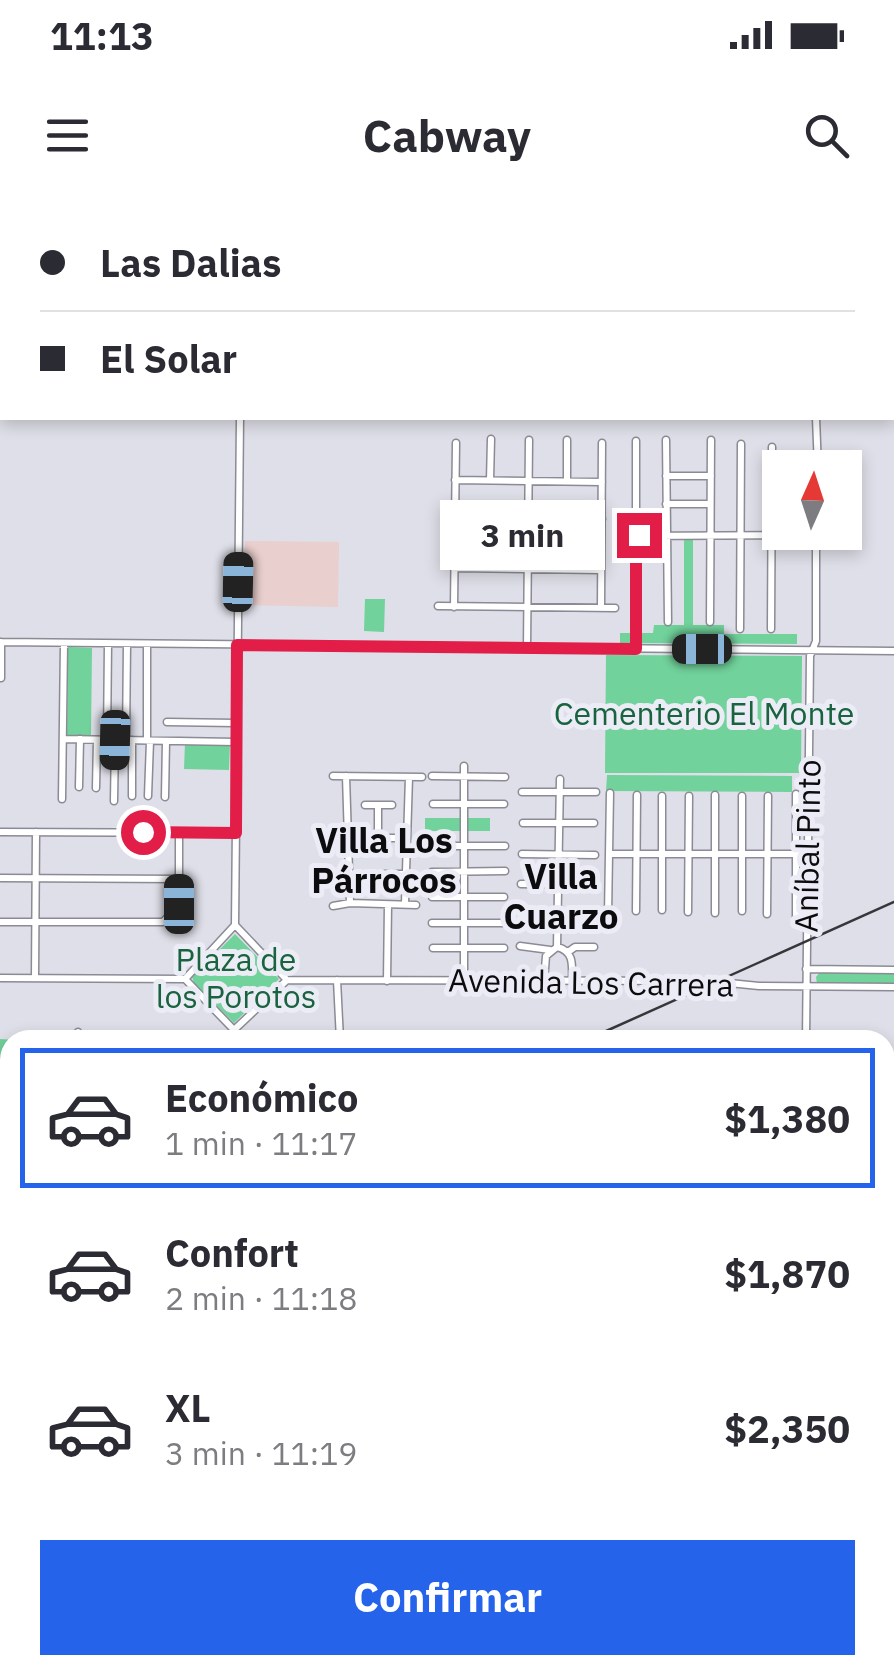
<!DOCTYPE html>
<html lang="es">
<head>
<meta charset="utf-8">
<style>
	body { margin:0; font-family:"IBM Plex Sans",sans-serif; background:#f2f2f3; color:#2b2b33; height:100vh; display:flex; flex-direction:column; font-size:38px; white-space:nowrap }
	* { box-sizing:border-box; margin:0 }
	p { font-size:32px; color:#7c7c81 }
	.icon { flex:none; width:55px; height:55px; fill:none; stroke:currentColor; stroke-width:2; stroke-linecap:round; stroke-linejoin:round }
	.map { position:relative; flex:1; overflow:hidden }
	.details { position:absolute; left:0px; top:830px; width:895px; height:645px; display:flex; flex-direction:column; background:#fff; border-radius:30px 30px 0 0; box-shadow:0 5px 15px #0003 }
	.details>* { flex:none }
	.hud { position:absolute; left:0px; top:0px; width:895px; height:220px; box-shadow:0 5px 15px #0003; display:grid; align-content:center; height:220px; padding:0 40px; background:#fff }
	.needle { width:65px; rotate:3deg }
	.buttons { position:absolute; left:762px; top:250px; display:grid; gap:20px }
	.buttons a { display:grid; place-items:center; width:100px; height:100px; border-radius:0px; background:#fff; box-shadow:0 5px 15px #0003; font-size:50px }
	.end { position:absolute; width:45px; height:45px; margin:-22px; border:12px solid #e11d48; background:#fff; box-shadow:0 0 0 5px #fff }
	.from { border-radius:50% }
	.bubble { position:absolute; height:70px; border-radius:0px; background:#fff; box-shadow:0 5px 15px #0003; font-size:32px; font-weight:700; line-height:70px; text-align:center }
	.car { position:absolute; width:30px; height:60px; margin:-30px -15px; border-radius:12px; box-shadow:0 0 8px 2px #0007; background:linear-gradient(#222 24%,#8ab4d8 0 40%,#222 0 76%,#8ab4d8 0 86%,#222 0) }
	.hud b { display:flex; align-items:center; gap:35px; height:95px; font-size:38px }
	.hud b+b { border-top:2px solid #e1e1e2 }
	.hud i { width:25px; height:25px; background:#2b2b33 }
	ul { padding:18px 0 0; list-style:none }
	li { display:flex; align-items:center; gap:30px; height:140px; margin:0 20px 15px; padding:0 20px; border:5px solid transparent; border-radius:0px }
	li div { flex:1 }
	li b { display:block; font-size:38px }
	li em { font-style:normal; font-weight:700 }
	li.selected { border-color:#2563eb }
	li>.icon { width:90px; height:90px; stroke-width:1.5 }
	.button { display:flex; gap:20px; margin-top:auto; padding:20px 40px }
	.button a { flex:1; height:115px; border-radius:0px; background:#2563eb; color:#fff; font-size:40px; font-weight:700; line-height:115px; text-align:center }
	.status { display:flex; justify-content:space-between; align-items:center; height:70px; padding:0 50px; background:#fff; direction:ltr }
	.status svg { height:28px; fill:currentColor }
	header { display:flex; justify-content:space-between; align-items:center; height:130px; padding:0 40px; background:#fff; font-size:45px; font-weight:700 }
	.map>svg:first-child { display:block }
	.education { fill:#e9cfcd }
	.green { fill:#71d29b }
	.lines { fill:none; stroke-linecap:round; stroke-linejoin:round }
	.stream { stroke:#39a7be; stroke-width:2.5 }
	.minor-casing { stroke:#8a8b94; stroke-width:9 }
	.major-casing { stroke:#8a8b94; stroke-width:11 }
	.minor { stroke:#fff; stroke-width:6 }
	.major { stroke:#fff; stroke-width:9 }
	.rail { stroke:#37373b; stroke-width:2.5 }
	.route { stroke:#e11d48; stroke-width:12 }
	.labels { text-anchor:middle; stroke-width:10; stroke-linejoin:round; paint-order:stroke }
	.park-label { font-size:32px; fill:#19643f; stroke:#ebecf5 }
	.street-label { font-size:32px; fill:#0c0c0f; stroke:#ebecf5 }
	.neighbourhood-label { font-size:35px; font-weight:bold; fill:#0c0c0f; stroke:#ebecf5 }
</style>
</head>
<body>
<div class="status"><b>11:13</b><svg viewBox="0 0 49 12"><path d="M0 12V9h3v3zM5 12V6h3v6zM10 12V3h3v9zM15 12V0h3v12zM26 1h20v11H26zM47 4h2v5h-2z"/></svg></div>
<header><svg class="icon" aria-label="menu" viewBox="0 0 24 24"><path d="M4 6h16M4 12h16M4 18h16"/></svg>Cabway<svg class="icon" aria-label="search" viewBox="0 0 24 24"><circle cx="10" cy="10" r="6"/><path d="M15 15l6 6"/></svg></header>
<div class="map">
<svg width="894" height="1475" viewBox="0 0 894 1475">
	<rect width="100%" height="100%" fill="#dedfe8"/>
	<path class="education" d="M245 341 339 342 338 407 243 405Z"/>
	<path class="green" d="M457 337 598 338V350H457Z
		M684 339H693V425H724V434H797V444L620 443V433H653L654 425H684Z
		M365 399H385L384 432 364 431Z
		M68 447 92 448 91 535H67Z
		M606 455 802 456 801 573H605Z
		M185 543 230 544 229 570 184 569Z
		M607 575 792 576V592L606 591Z
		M425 618H490V631H425Z
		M235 734 279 779 234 823 194 783 192 777Z
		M821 771 894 773V786L817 784 816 777Z
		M0 839 15 840H10V933H0Z
		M428 1465H602L557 1471 556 1475H414Z"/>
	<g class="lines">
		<path class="stream" d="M0 1437 10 1441
			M120 1465 131 1475
			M425 1475 431 1465"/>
		<defs>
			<path id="minor" d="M242 2V0
				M892 15H894
				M816 218 818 268
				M666 240 668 422
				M636 241V449
				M666 276H711
				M455 280 602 282
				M490 280 491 239
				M567 281V240
				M666 304H710
				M455 317 602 319
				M638 336 816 335
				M454 368 601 370
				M438 406 615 408
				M454 407 456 243
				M601 408 602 243
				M710 422 711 240
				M740 429 741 244
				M771 429 772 247
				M0 442 894 451
				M527 448 529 240
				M1 478V442
				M167 522 236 523
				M63 539 236 542
				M107 540 108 444
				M126 540 127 444
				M147 541V444
				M464 566V781
				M333 576 422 577
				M346 576 350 703
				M432 576 505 577
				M79 587 80 539
				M96 588 97 540
				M522 592H596
				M715 595V713
				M132 596V540
				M148 596 150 541
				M742 596V711
				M165 597 166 541
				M62 599 64 443
				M114 601 115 540
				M433 604H504
				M365 605H392
				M378 605V637
				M523 623H594
				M0 632 236 633
				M349 638H406
				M433 646H505
				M522 654 595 655
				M609 654H808
				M432 672 505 671
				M348 674H407
				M0 678 179 679
				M521 684 595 685
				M432 697H504
				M405 703 409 577
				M333 706 350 703 416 705
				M662 710V596
				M636 711 637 595
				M688 712 689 596
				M522 714 593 716
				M767 714 768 596
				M608 715 610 593
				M796 717V594
				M0 722H163L179 705V633
				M432 723H505
				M235 725 240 218
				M235 725 287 780
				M520 746 550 750
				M557 747 560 579
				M557 747C575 751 572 767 572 782
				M433 748H504
				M568 752 575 747H594
				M806 769 894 770
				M0 778 185 779
				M35 778 36 632
				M185 779 235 725
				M185 779 234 830
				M287 780 709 781 759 786 894 787
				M337 780 340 840
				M387 781 388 705
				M544 782 546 756 557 747
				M234 830 287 780
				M77 840 78 832
				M806 840 810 456 816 441V332
				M0 945H10
				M885 948 894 947
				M10 1111V1135
				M885 1205 894 1260
				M0 1227 10 1208
				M0 1329 10 1381
				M885 1345 894 1388
				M22 1465 24 1475
				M75 1465 77 1475
				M160 1465 162 1475"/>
			<path id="major" d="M885 1199 894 1196
				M0 1267 10 1268
				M885 1271 894 1332"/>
		</defs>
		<use href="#minor" class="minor-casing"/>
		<use href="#major" class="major-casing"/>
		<use href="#minor" class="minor"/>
		<use href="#major" class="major"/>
		<path class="rail" d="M586 840 894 702
			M0 1077 10 1075"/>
	</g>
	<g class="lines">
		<path class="route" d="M143 632 236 633 237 445 636 449V338L639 335"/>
	</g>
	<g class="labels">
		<g class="park-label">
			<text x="704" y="525">Cementerio El Monte</text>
			<text x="236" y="771">Plaza de<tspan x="236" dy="37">los Porotos</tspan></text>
		</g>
		<g class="street-label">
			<text transform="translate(808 646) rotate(-89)" y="11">Aníbal Pinto</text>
			<text transform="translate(591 783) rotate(1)" y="11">Avenida Los Carrera</text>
		</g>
		<g class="neighbourhood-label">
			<text x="384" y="653">Villa Los<tspan x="384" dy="40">Párrocos</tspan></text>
			<text x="561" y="689">Villa<tspan x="561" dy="40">Cuarzo</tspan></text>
		</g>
	</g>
</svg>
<div class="buttons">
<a><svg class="needle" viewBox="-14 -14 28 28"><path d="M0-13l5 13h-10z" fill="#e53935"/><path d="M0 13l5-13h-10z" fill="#7c7c81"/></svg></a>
</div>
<i class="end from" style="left:143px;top:632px"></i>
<i class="end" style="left:639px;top:335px"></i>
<div class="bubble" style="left:440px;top:300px;width:165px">3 min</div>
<i class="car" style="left:238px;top:382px;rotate:1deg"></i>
<i class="car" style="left:702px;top:449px;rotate:270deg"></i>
<i class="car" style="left:115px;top:540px;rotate:181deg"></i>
<i class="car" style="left:179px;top:704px;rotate:0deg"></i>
<div class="hud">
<b><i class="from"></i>Las Dalias</b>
<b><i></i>El Solar</b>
</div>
<section class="details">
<ul>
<li class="selected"><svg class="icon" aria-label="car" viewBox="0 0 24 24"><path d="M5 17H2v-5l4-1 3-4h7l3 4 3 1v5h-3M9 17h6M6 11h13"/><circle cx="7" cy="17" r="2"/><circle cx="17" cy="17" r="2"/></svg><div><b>Económico</b><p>1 min · 11:17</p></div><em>$1,380</em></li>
<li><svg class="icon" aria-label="car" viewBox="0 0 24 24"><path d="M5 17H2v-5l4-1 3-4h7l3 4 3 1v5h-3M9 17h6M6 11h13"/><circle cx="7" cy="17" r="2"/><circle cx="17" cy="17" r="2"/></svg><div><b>Confort</b><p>2 min · 11:18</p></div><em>$1,870</em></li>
<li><svg class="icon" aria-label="car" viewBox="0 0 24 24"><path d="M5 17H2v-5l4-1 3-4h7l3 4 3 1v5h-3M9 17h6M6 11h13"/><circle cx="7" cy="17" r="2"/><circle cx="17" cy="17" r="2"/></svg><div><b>XL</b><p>3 min · 11:19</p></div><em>$2,350</em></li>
</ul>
<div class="button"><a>Confirmar</a></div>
</section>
</div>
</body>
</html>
